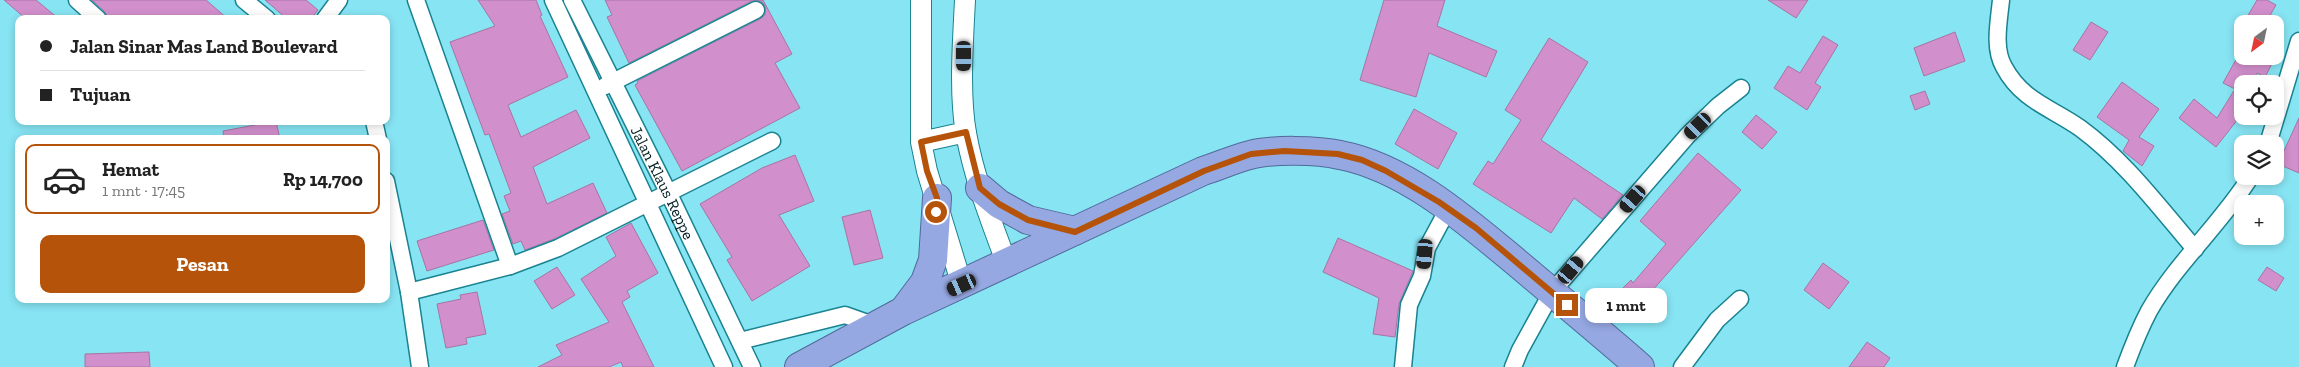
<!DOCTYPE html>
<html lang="id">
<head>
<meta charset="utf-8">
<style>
	body { margin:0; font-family:"Zilla Slab",serif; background:#f2f2f2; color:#222; height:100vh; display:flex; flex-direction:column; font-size:19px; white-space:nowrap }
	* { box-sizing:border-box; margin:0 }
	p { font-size:16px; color:#767676 }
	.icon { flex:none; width:28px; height:28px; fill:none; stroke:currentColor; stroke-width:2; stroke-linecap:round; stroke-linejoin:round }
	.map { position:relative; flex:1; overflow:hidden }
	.side { position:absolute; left:15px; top:135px; width:375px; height:168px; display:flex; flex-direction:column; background:#fff; border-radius:10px; box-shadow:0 2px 8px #0003 }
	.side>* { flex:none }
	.top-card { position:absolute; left:15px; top:15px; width:375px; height:110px; border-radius:10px; box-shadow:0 2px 8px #0003; display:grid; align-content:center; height:110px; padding:0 25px; background:#fff }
	.needle { width:32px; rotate:213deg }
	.fabs { position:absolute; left:2234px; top:15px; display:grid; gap:10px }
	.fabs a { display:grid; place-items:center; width:50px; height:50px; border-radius:10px; background:#fff; box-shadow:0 2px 8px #0003; font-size:25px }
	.end { position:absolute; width:22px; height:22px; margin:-11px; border:6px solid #b45309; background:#fff; box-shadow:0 0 0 2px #fff }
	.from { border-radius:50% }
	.bubble { position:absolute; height:35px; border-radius:10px; background:#fff; box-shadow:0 2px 8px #0003; font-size:16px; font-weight:700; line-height:35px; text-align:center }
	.car { position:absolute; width:15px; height:30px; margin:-15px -8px; border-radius:6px; box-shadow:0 0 4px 1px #0007; background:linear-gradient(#222 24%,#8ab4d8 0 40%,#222 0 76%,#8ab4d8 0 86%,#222 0) }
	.top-card b { display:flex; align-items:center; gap:18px; height:48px; font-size:19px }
	.top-card b+b { border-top:1px solid #e0e0e0 }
	.top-card i { width:12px; height:12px; background:#222 }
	ul { padding:9px 0 0; list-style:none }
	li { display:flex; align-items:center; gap:15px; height:70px; margin:0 10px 8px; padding:0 15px; border:2px solid transparent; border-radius:10px }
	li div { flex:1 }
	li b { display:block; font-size:19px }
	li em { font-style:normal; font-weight:700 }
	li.selected { border-color:#b45309 }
	li>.icon { width:45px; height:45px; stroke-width:1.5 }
	.cta { display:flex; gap:10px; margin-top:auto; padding:10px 25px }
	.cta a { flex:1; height:58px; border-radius:10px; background:#b45309; color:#fff; font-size:20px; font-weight:700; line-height:58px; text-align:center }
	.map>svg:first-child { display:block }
	.building { fill:#d18fcc; stroke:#a874a3 }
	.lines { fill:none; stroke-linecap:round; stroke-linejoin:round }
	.minor-casing { stroke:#198391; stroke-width:19 }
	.tertiary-casing { stroke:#198391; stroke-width:22 }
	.trunk-casing { stroke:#506a99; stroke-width:30 }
	.minor { stroke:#fff; stroke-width:16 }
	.tertiary { stroke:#fff; stroke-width:20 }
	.trunk { stroke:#96a8e2; stroke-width:28 }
	.route { stroke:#b45309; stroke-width:6 }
	.labels { text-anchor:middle; stroke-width:5; stroke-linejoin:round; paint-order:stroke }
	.street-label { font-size:16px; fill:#001d21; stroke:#e0f9fe }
</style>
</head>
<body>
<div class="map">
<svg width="2299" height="367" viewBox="0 0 2299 367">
	<rect width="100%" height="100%" fill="#87e4f3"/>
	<path class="building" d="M4 0H36L59 19H26Z
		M92 0H206L228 19H108L105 12Z
		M265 0H306L318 10 311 19H287Z
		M478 0H536L542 15 540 16 568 77 508 105 521 137 576 110 590 138 533 167 547 204 593 183 607 213 554 239 525 250 521 241 513 244 502 214 510 211 504 196 511 193 489 134 485 135 450 42 495 26Z
		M605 0H763L792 54 775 63 800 108 682 171 635 85 638 83 637 81 760 19 765 15V6L761 1H752L629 63 607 17 612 15Z
		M1384 0H1445L1437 26 1497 51 1486 77 1429 53 1416 97 1360 80Z
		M1768 0H1808L1796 18Z
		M2257 0H2267L2276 5 2265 24H2243Z
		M2091 22 2108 32 2090 60 2073 50Z
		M1955 32 1965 61 1924 76 1914 48Z
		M1823 36 1838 45 1815 83 1821 87 1807 110 1774 88 1788 66 1800 73Z
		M1549 38 1588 62 1541 140 1623 195 1602 219 1574 198 1551 233 1473 184 1488 161 1493 164 1521 120 1505 110Z
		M2238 56H2276L2265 77 2257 73 2251 84H2242V114L2216 147 2179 118 2194 99 2217 118 2235 89 2223 83Z
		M2122 82 2159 109 2139 137 2154 146 2142 166 2123 151 2129 140 2097 117Z
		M1925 91 1930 104 1915 110 1910 96Z
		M1414 109 1457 133 1438 169 1395 144Z
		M1756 115 1777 132 1762 149 1742 132Z
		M2299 118V173L2278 164Z
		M276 121 280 139H224L223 131Z
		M1698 153 1741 190 1629 317 1611 300 1631 280 1633 283 1666 244 1640 221Z
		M795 155 814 201 779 215 810 266 752 301 727 260 732 257 700 204 762 168Z
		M870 210 883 258 854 265 842 217Z
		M483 220 494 250 427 271 417 241Z
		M631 223 658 273 627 291 630 297 622 302 654 367H623L621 362 609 367H538L562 355 556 345 609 322 581 279 616 256 606 237Z
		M1338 238 1413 271 1399 304 1395 337 1373 334 1379 298 1323 272Z
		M1823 263 1849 282 1829 309 1804 290Z
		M557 267 575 295 552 309 534 281Z
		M2267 267 2284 278 2276 291 2258 280Z
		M477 292 486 334 466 338 467 344 446 348 437 304 461 299 460 295Z
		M1867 342 1890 358 1884 367H1849Z
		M149 352 150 367H85V354Z"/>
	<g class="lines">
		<defs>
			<g id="minor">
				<path d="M77 0 98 19"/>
				<path d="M244 0 267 19"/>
				<path d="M416 0 510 266"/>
				<path d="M553 0 724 367"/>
				<path id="s1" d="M572 0 669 194 752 367"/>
				<path d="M2001 0C1999 21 1993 48 2004 67 2022 101 2052 108 2080 128 2125 161 2159 207 2195 249"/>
				<path d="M325 19 339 0"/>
				<path d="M605 86 756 10"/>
				<path d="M374 121 378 139"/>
				<path d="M2268 144 2299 41"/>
				<path d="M386 181 409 292 420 367"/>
				<path d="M409 292 510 266 558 248 772 141"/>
				<path d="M740 341 845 315 876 326"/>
				<path d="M1403 367 1409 305 1422 276 1427 248 1448 209"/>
				<path d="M1513 367 1520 350 1552 292 1688 135 1718 106 1741 88"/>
				<path d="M1682 367 1717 320 1740 299"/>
				<path d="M2125 367C2132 348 2140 328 2149 311 2177 262 2221 224 2251 176"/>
			</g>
			<path id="tertiary" d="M921 0V142L927 171 962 285
				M965 0C963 41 959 93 966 133 974 178 991 221 1007 264
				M921 142 966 132"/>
			<path id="trunk" d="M980 188 999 204 1028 220 1075 231
				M904 310 925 282 933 260 937 198
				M799 367 903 311 1203 171C1219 166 1234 159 1250 155 1272 149 1318 150 1340 155 1408 168 1470 224 1522 267 1561 300 1601 333 1640 367"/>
		</defs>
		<use href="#minor" class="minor-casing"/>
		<use href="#tertiary" class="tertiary-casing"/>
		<use href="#trunk" class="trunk-casing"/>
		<use href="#minor" class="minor"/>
		<use href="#tertiary" class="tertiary"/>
		<use href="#trunk" class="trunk"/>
	</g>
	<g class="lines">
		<path class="route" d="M936 212 937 198 927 171 921 142 966 132 980 188 999 204 1028 220 1075 232 1204 171 1251 154 1284 151 1303 152 1338 154 1362 160 1386 171 1439 202 1476 228 1567 305"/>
	</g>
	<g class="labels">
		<g class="street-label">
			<text dy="6" stroke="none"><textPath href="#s1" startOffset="204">Jalan Klaus Reppe</textPath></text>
		</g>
	</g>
</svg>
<div class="fabs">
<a><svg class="needle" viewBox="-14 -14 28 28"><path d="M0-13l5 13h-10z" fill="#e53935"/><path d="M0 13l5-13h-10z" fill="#767676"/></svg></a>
<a><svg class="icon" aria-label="locate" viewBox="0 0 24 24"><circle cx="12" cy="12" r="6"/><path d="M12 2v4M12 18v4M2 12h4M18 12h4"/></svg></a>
<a><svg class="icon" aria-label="layers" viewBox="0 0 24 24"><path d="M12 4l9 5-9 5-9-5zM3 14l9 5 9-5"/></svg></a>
<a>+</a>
</div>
<i class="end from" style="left:936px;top:212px"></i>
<i class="end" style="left:1567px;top:305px"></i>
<div class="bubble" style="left:1585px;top:288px;width:82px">1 mnt</div>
<i class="car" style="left:964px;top:56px;rotate:180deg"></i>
<i class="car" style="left:1698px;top:126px;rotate:226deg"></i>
<i class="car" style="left:1633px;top:199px;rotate:221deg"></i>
<i class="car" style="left:1425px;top:254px;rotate:185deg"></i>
<i class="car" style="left:1571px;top:270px;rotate:40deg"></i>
<i class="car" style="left:962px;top:285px;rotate:246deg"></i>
<div class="top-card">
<b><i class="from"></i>Jalan Sinar Mas Land Boulevard</b>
<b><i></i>Tujuan</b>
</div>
<section class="side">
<ul>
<li class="selected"><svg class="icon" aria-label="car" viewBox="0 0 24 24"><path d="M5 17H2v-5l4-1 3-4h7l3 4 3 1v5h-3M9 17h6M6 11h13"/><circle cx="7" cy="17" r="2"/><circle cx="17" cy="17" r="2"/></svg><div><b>Hemat</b><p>1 mnt · 17:45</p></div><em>Rp 14,700</em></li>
</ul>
<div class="cta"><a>Pesan</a></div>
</section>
</div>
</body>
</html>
